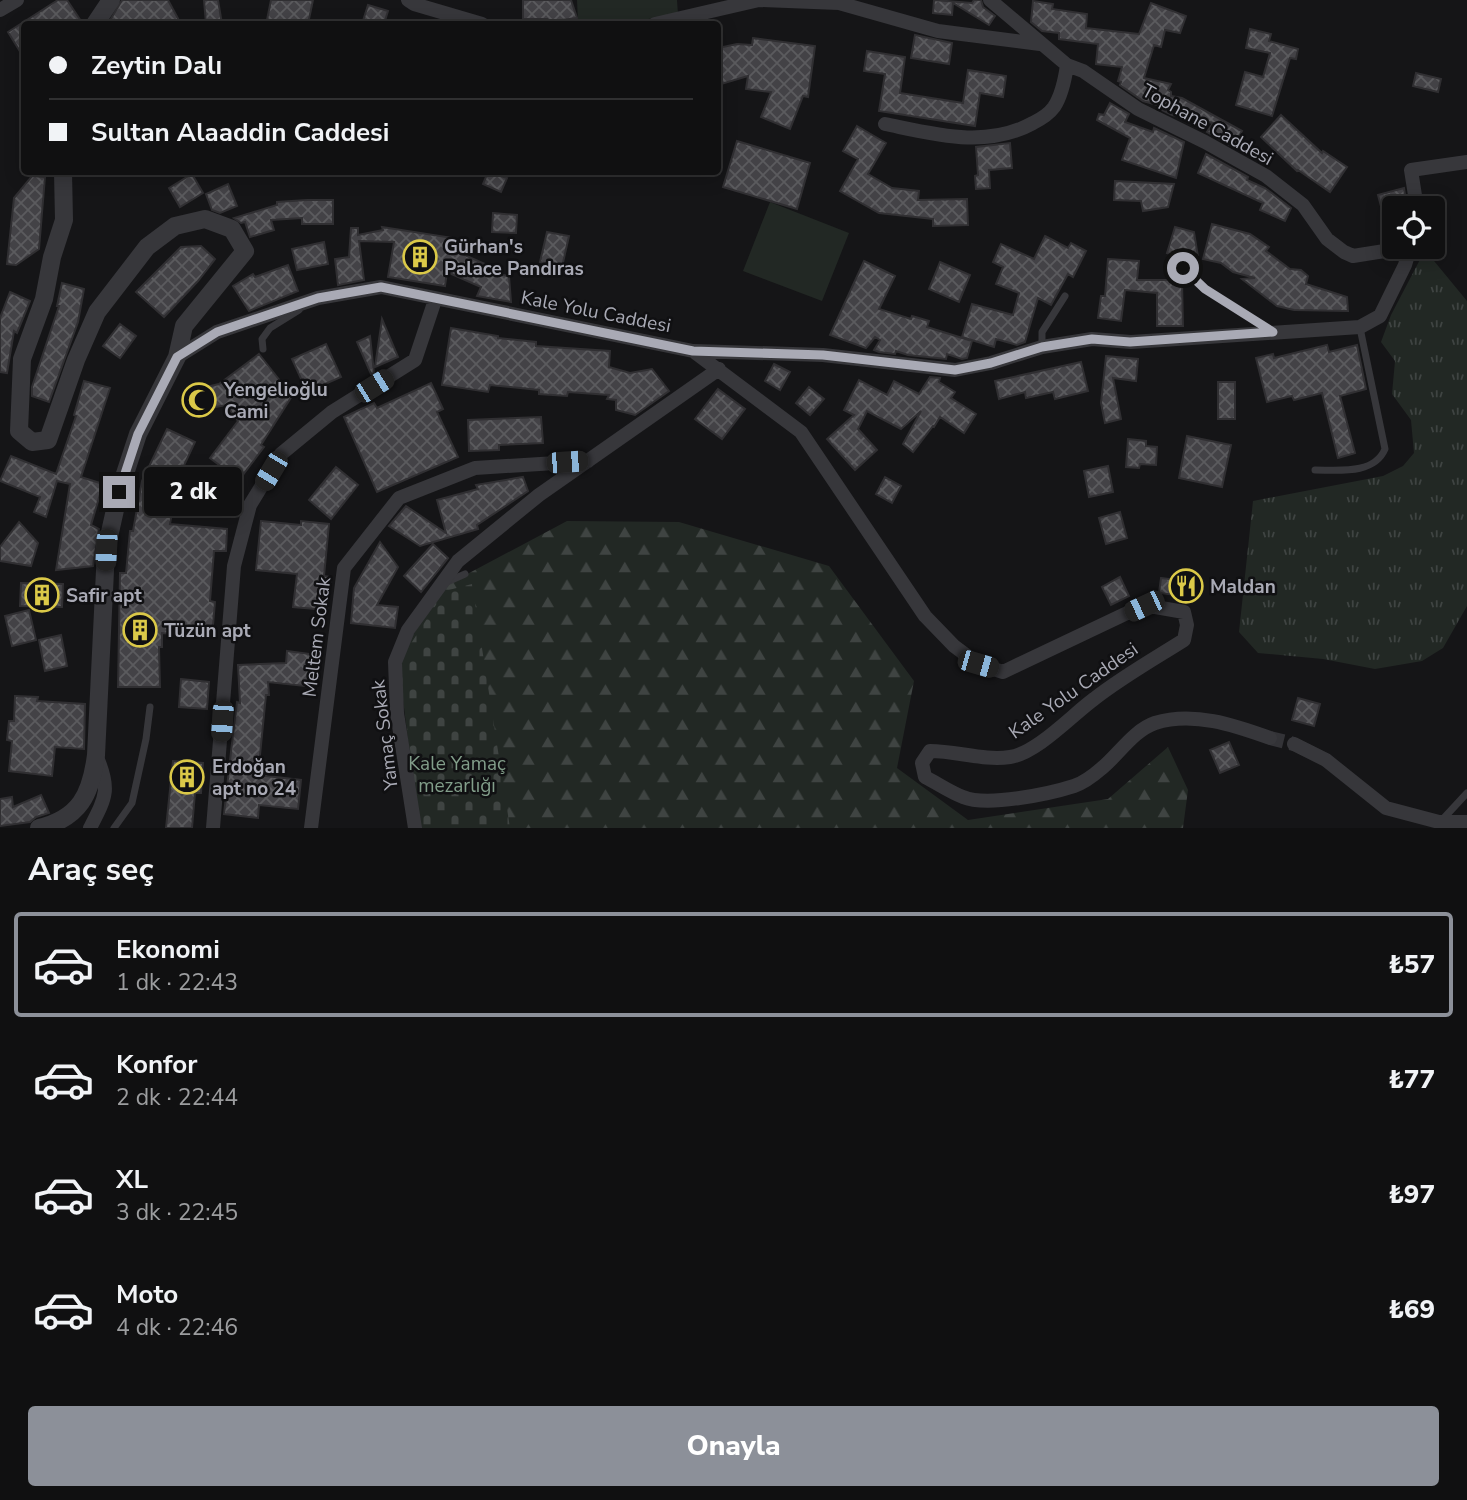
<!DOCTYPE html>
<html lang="tr">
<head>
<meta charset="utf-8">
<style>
	body { margin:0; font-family:"Nunito Sans",sans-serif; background:#19191a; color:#f1f3f6; height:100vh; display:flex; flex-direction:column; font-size:26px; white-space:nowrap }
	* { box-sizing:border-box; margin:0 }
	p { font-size:23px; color:#9c9d9f }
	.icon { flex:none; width:38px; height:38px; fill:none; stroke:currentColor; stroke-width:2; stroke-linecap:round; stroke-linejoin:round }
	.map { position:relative; height:828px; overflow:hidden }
	.drawer { display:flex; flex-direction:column; background:#101011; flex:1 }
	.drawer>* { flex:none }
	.top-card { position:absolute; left:21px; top:21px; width:700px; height:154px; border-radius:7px; box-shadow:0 4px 18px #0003,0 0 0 2px #303031; display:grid; align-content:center; height:154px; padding:0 28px; background:#101011 }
	.fabs { position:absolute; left:1382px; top:196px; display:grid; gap:14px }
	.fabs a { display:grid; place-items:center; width:63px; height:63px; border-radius:7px; background:#101011; box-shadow:0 4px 18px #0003,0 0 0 2px #303031; font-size:35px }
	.end { position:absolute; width:32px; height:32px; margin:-16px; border:9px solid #a9aab5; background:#111; box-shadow:0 0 0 4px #111 }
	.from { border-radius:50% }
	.bubble { position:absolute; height:49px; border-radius:7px; background:#101011; box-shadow:0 4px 18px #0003,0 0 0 2px #303031; font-size:23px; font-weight:800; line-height:49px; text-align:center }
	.car { position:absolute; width:21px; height:42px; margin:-21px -10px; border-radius:9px; box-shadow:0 0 5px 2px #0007; background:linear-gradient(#222 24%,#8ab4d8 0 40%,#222 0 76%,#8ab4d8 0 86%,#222 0) }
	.top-card b { display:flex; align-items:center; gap:24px; height:66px; font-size:26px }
	.top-card b+b { border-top:2px solid #303031 }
	.top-card i { width:18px; height:18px; background:#f1f3f6 }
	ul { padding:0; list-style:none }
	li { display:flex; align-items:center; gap:21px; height:105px; margin:0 14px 10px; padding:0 14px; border:4px solid transparent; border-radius:7px }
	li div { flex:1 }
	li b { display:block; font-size:26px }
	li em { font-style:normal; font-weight:800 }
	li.selected { border-color:#8c9099 }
	li>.icon { width:63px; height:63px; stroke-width:1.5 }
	h2 { padding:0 28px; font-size:32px; line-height:84px }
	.cta { display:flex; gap:14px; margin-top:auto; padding:14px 28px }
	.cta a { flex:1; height:80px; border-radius:7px; background:#8c9099; color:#fff; font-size:28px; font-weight:800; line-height:80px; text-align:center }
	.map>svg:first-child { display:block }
	.grass { fill:url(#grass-tufts) }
	.forest { fill:url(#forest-firs) }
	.cemetery { fill:url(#cemetery-stones) }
	.green { fill:#222824 }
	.building { fill:url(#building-cross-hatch); stroke:#302f32; stroke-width:2 }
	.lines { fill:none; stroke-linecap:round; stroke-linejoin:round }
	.minor-tunnel { stroke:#333337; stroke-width:14; stroke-dasharray:14 7; stroke-linecap:butt }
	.service { stroke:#37373b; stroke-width:7 }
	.minor { stroke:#37373b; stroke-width:14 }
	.tertiary { stroke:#37373b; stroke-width:18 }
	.route { stroke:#a9aab5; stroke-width:9 }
	.labels { text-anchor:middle; stroke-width:5; stroke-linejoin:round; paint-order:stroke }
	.street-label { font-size:19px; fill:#a9aab5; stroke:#101012 }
	.poi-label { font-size:19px; font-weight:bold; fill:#a9aab5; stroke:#101012; text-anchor:start }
	.park-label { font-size:19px; fill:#829e8a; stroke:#101012 }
</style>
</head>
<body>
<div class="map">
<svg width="1467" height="828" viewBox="0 0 1467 828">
	<defs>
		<pattern id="grass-tufts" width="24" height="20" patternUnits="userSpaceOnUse" patternTransform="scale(1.75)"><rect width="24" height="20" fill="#222824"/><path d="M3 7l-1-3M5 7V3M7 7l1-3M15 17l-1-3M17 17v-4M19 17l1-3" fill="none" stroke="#3f4442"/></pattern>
		<pattern id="forest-firs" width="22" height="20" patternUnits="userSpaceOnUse" patternTransform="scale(1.75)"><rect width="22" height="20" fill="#222824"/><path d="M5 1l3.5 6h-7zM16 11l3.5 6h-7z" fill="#3f4442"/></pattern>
		<pattern id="cemetery-stones" width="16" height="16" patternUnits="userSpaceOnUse" patternTransform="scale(1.75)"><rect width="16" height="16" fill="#222824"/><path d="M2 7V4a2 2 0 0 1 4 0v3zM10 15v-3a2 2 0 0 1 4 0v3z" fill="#3f4442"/></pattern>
		<pattern id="building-cross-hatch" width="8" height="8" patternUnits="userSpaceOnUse" patternTransform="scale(1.75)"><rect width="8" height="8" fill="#434246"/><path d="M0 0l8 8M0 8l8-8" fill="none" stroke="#5b5b5e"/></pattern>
	</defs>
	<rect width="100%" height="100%" fill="#151517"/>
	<path class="grass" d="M1425 250 1467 301V606L1443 648 1422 661 1375 669 1323 659 1258 653 1239 632 1253 501 1383 476 1403 466 1414 453 1411 420 1392 394 1395 361 1381 342 1391 315Z"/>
	<path class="forest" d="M567 521 679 522 829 566 914 681 897 768 968 820 1108 799 1168 747 1188 790 1183 828H419L398 659 443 587Z"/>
	<path class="cemetery" d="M472 584 510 828H420L399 662 445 591Z"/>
	<path class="green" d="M577 0H677L678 14 619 24H578Z
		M770 202 849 233 822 301 743 271Z"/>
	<path class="building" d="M58 0H67L83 24H24V58L8 32Z
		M122 0H168L181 24H155L154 22 143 24H108Z
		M204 0H218L222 24H206Z
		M271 0H313L308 24H291L267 20Z
		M523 0H571L577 18 546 22 547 19H523Z
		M934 0 972 3 974 0H981L983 7 995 16 989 25 953 3 952 15 933 13Z
		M1033 1 1053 4 1052 9 1087 14 1086 28 1139 34 1151 3 1186 16 1180 33 1165 30 1161 47 1154 45 1144 78 1171 84 1168 90 1171 92V96L1182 98 1242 131 1233 147 1207 132 1213 123 1172 115 1160 109 1161 106 1143 101 1120 85 1121 82 1118 81 1122 67 1096 64 1098 44 1059 39V33L1042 31 1031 22Z
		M368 5 388 11 384 24H362Z
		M1250 29 1271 34 1269 41 1298 49 1296 59 1290 58 1272 116 1236 105 1245 72 1263 77 1270 53 1246 48Z
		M915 35 952 43 949 64 911 58Z
		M753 38 815 46 808 97 803 96 790 129 761 117 771 92 746 89 748 76 718 85V48L737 44 752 45Z
		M867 51 905 57 900 93 963 103 968 70 1006 76 1003 97 980 93 975 126 879 111 885 74 864 71Z
		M1416 73 1441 79 1438 92 1413 86Z
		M1110 103 1129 114 1125 122 1153 132 1154 128 1184 142 1176 178 1122 160 1130 138 1097 120 1099 114 1104 115Z
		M1281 115 1322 153 1323 151 1347 167 1330 192 1298 170 1297 171 1261 137Z
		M857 126 886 143 868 174 892 188 919 191 918 200 967 199 968 225 933 226V219L879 213 840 191 858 159 843 151Z
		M737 141 810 163 797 209 723 187Z
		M1010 143 1012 168 989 170 990 188 976 189 975 176 978 175 976 147Z
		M1206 154 1248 177 1247 180 1265 188 1291 208 1285 221 1260 210 1263 203 1198 173Z
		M488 172 507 178 501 192 483 184Z
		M192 174 203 193 180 207 169 188Z
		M32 176 45 177 39 249 16 265 7 264 14 198Z
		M1115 181 1174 184 1168 207 1143 211 1141 201 1114 200Z
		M228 184 237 206 220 213 212 210 206 194Z
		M1404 188 1407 208H1395V240H1390L1378 195Z
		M307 200H333V224H302V218L271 220 274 230 250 237 245 222 241 223 234 218 277 205V202Z
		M493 213 517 215 516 233 492 232Z
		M1212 224 1250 234 1269 247 1266 251 1290 269 1301 270 1308 276 1306 284 1347 297 1348 311 1294 310 1277 306 1242 279 1255 278 1233 272 1221 263 1203 259Z
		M382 227 453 238 451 249 485 264 482 271 509 276 511 302 477 296 481 287 447 272 445 286 388 277 394 242 359 241 364 280 338 285 335 259 349 257 351 228H358V235L383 230Z
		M1175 227 1194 232 1198 257 1187 255 1186 259 1167 253Z
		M547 232 569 236 562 267 540 262Z
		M1045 236 1068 248 1071 243 1086 251 1073 277 1068 274 1051 305 1038 298 1025 342 1017 345 996 339 994 347 962 337 972 304 1013 315 1019 293 996 284 1003 267 993 262 1001 244 1034 259Z
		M324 242 328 264 297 270 292 249Z
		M201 246 215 259 198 281 164 317 136 292 181 247Z
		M1108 259 1139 261 1137 280H1182L1183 326H1157V293L1125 290 1121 321 1098 318 1101 296H1105Z
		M864 261 895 276 879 309 911 319 912 316 929 321 927 327 972 341 967 358 962 359 947 354 946 359 908 355 896 351 895 354 879 352 874 350 880 340 875 337 866 348 830 335Z
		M940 262 970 275 959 302 929 289Z
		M288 265 298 291 249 311 233 286 253 274 255 277Z
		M62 283 84 289 78 322 49 402 32 396V387L59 306H57Z
		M10 292 30 301 17 333 14 331 7 373 0 372V318Z
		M382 319 398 357 375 367Z
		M120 324 136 336 120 358 103 346Z
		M451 328 498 336V338L536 342V346L610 351 609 367 630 373 652 369 669 391 635 415 616 410V400L607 399 609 395 568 392 567 396 539 394V390L490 385 488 392 442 385Z
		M370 336 374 373 371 374 357 342Z
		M326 344 341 377 307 392 292 359Z
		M1327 345 1329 352 1357 345 1366 389 1340 396 1355 453 1338 458 1322 393 1294 400 1292 396 1267 402 1256 358 1273 354 1274 358Z
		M259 354 292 396 261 445 264 447 239 480 210 458 238 421 226 405 189 412 185 392 219 384Z
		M1106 356 1138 359 1136 381 1113 378 1121 419 1105 423 1101 403Z
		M1081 362 1088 391 1055 399 1053 392 1026 398 1025 392 999 399 995 381Z
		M774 364 790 372 780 390 765 381Z
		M930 377 940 378 939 382 955 392 951 398 976 414 964 433 940 417 934 427 933 426 913 452 903 444 921 411 901 429 867 411 858 429 877 450 855 470 827 439 854 415 844 410 859 380 887 395 894 381 919 394Z
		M84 381 110 388 81 477 103 484 91 525 99 529 93 566 56 570 70 484 57 481 46 517 34 512 40 497 0 481 11 456 56 474 76 416 74 415Z
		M1218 382H1235V419H1218Z
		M431 383 443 409 437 412 458 457 377 492 344 417 374 403 377 408Z
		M809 387 824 399 810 415 796 403Z
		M718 389 745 409 722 439 695 419Z
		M541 417 543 443 499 445V450L469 451 468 420Z
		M167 429 195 442 164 508 172 513 170 524 227 529 226 551H214L210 601 215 602 212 637 162 633V647H159L160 687H118L120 573H126L130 531H133L142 481Z
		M1187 436 1231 445 1222 487 1179 478Z
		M1128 439 1146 441V446L1157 447 1156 465 1140 464 1139 468 1126 467Z
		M1108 466 1113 492 1089 497 1084 471Z
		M336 467 358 485 331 519 309 500Z
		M523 477 528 491 477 525 478 529 420 546 389 526 406 506 446 533 437 500 478 489 476 485Z
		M885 477 901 486 892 503 876 494Z
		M1120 512 1127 538 1106 544 1099 518Z
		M261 521 301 525V521L329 524 324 576 331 577 327 610 293 607 297 574 256 570Z
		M19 522 38 543 31 566 0 561V547Z
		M380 542 398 567 377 605 398 607 395 628 351 623 354 588Z
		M433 544 448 558 421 592 404 576Z
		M1120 577 1129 596 1111 605 1102 587Z
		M1161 578 1194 582 1192 597 1159 593Z
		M21 583 63 584 62 607 20 606Z
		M29 610 36 640 12 646 5 616Z
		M61 635 67 666 45 671 39 640Z
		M287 651 318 655 314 687 268 682 269 695H266L258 775 301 780 298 809 259 805 258 818 224 814 232 743 237 702 240 703 238 665 286 663Z
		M181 679 209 682 207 709 179 707Z
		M15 696 38 697 37 701 85 704 84 749 55 747 52 776 9 771 12 741 7 740 9 721H14Z
		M1298 698 1320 704 1314 726 1292 720Z
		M1229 742 1239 765 1220 773 1210 750Z
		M173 761 203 763 201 793H195L192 828H166Z
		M41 795 49 813 36 817 30 822 0 826V799L12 797 13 807Z"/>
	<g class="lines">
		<path class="minor-tunnel" d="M1270 738 1294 744"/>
		<path class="service" d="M1183 268 1205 289 1269 330
			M1042 347V332L1065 296
			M263 349 262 339 270 328 299 310
			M1315 470C1338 470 1374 475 1385 449L1360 328
			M447 582 465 574
			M1442 820 1467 793
			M114 828 132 803 146 739 150 707"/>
		<path class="minor" d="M408 0 414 4 482 24
			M990 0 1067 65 1083 71 1138 109 1205 142 1266 176 1303 205 1327 239 1344 252 1353 256 1410 247
			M0 10 17 0
			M655 24 759 0 839 3 938 31 1040 44
			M885 124C934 134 986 149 1033 123 1041 119 1049 114 1054 107 1062 95 1065 79 1067 65
			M1417 208 1411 170 1467 162
			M694 351 823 355 955 370 991 363 1042 347 1092 339 1131 342 1360 327 1380 316 1405 265 1410 248
			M177 357 217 332 318 298 381 287 693 351 801 432 925 616 954 646 978 664 1003 672 1144 605 1184 612 1187 625 1184 640C1154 659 1122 677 1094 699 1072 715 1037 753 1010 757 984 761 957 751 930 751L922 763 925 777C937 783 950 792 963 797 987 807 1049 794 1074 786 1083 783 1094 775 1102 768 1118 755 1134 730 1155 723 1193 711 1234 725 1270 738
			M1294 744 1326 760 1386 808 1439 822H1467
			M90 828C106 797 111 789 96 755
			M213 828 234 566 250 505 281 454 332 412 415 360 435 300
			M311 828 344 568 399 498 475 468 588 461
			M415 828 397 713 395 662 408 630 458 561 539 495 719 369"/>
		<path class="tertiary" d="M95 24 111 0
			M39 828C80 818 91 794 96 755L106 550 119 492 138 434 177 357 184 326 245 251 232 229 205 219 175 226 147 247 97 312 76 360 48 440 32 442 19 431 22 359 44 299 52 257 64 220 63 172"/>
	</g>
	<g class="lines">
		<path class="route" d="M119 492 138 434 177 357 217 332 318 298 381 287 693 351 823 355 955 370 991 363 1042 347 1092 339 1130 342 1273 332 1205 289 1183 268"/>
	</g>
	<defs>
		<symbol id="building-ring" viewBox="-11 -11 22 22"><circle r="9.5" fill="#101012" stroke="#dbc948" stroke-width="1.5"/><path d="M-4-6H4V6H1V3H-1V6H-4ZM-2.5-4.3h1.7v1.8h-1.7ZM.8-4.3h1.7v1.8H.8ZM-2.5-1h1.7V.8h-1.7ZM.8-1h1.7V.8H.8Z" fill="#dbc948"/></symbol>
		<symbol id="mosque-ring" viewBox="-11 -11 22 22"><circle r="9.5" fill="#101012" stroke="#dbc948" stroke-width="1.5"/><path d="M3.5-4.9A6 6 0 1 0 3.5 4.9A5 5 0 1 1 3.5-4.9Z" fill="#dbc948"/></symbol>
		<symbol id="restaurant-ring" viewBox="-11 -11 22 22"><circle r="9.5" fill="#101012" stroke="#dbc948" stroke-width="1.5"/><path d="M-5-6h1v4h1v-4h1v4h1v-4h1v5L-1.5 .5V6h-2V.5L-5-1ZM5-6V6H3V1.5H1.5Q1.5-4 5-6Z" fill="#dbc948"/></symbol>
	</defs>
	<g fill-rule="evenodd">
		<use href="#building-ring" x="401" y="238" width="38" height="38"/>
		<use href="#mosque-ring" x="180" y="381" width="38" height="38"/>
		<use href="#restaurant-ring" x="1167" y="567" width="38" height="38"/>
		<use href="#building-ring" x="23" y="576" width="38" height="38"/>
		<use href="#building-ring" x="121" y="611" width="38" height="38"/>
		<use href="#building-ring" x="168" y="758" width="38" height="38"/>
	</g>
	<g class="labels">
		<g class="street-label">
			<text transform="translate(1208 124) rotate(29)" y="7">Tophane Caddesi</text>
			<text transform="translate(596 311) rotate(11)" y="7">Kale Yolu Caddesi</text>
			<text transform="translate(316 637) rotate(-83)" y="7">Meltem Sokak</text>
			<text transform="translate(1073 690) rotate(-35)" y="7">Kale Yolu Caddesi</text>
			<text transform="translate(384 735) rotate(-97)" y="7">Yamaç Sokak</text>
		</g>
		<g class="poi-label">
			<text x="444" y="253">Gürhan's<tspan x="444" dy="22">Palace Pandıras</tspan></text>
			<text x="224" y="396">Yengelioğlu<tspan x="224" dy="22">Cami</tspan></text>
			<text x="1210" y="593">Maldan</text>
			<text x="66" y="602">Safir apt</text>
			<text x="164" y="637">Tüzün apt</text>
			<text x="212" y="773">Erdoğan<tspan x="212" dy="22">apt no 24</tspan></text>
		</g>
		<g class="park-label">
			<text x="457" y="770">Kale Yamaç<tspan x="457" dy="22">mezarlığı</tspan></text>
		</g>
	</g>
</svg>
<div class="fabs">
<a><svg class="icon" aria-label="locate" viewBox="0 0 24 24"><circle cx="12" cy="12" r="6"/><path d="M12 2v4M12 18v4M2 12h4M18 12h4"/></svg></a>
</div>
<i class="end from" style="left:1183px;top:268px"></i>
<i class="end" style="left:119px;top:492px"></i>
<div class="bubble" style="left:144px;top:467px;width:98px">2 dk</div>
<i class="car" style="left:374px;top:386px;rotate:58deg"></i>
<i class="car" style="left:567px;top:462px;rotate:86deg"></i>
<i class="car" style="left:271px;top:471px;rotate:211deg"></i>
<i class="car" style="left:106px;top:550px;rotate:183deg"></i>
<i class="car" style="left:1144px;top:606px;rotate:245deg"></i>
<i class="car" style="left:978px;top:664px;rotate:106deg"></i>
<i class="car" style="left:222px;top:721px;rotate:184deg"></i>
<div class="top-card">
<b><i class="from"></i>Zeytin Dalı</b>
<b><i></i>Sultan Alaaddin Caddesi</b>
</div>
</div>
<section class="drawer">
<h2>Araç seç</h2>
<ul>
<li class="selected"><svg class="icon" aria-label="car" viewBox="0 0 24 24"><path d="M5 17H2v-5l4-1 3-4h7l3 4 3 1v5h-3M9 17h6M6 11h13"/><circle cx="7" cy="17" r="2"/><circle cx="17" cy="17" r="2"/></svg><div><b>Ekonomi</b><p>1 dk · 22:43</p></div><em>₺57</em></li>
<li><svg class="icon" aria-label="car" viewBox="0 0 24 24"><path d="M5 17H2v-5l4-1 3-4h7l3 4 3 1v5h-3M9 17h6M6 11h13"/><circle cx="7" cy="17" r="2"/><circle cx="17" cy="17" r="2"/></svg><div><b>Konfor</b><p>2 dk · 22:44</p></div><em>₺77</em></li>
<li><svg class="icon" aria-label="car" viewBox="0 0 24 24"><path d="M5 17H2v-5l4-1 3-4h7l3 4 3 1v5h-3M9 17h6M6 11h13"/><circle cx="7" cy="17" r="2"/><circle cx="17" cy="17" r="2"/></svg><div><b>XL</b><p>3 dk · 22:45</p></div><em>₺97</em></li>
<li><svg class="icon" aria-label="car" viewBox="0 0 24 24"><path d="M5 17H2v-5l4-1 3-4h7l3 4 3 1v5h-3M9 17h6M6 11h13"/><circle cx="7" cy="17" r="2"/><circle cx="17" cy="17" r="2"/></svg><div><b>Moto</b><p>4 dk · 22:46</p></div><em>₺69</em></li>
</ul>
<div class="cta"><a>Onayla</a></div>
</section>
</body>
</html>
